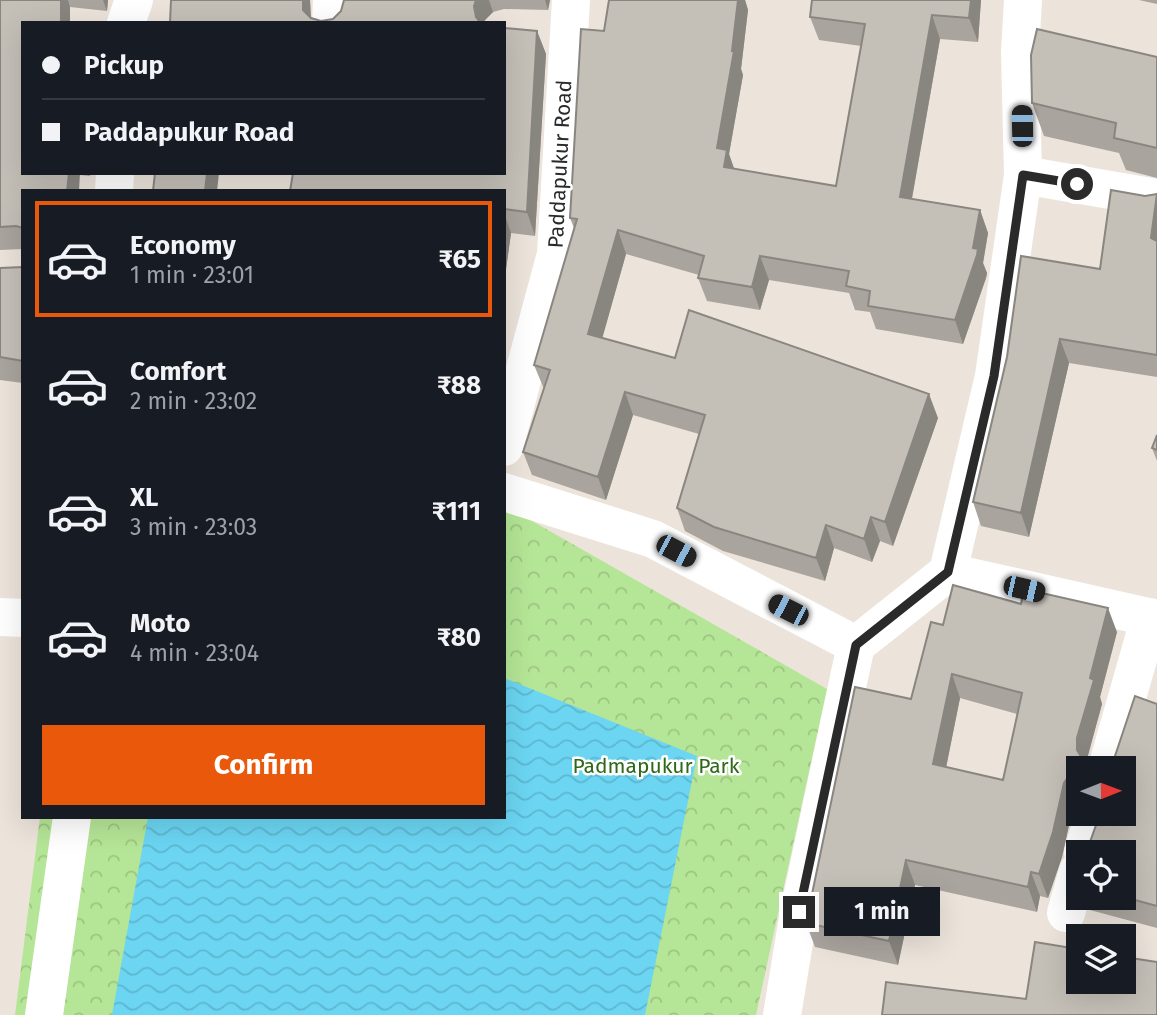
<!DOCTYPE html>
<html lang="en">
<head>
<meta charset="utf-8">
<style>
	body { margin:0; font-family:"Fira Sans",sans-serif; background:#20242c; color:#f1f3f6; height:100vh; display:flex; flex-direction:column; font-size:26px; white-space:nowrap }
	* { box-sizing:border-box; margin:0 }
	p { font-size:23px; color:#9ea1a6 }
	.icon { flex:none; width:38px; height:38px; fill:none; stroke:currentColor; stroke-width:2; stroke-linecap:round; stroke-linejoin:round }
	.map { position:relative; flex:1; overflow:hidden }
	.sheet { position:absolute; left:21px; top:189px; width:485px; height:630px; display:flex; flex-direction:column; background:#171b24; border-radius:0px; box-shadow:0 7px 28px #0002 }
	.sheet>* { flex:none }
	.top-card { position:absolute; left:21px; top:21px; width:485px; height:154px; border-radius:0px; box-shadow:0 7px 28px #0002; display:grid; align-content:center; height:154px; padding:0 21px; background:#171b24 }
	.needle { width:46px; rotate:89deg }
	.fabs { position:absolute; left:1066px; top:756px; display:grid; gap:14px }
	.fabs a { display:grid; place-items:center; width:70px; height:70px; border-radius:0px; background:#171b24; box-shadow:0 7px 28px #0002; font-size:35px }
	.end { position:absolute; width:32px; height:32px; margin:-16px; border:9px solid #2a2a2a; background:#fff; box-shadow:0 0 0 4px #fff }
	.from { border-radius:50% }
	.bubble { position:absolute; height:49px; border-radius:0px; background:#171b24; box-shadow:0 7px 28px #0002; font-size:23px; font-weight:700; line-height:49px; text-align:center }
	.car { position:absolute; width:21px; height:42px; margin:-21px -10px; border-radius:9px; box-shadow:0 0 5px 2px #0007; background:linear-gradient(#222 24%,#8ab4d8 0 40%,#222 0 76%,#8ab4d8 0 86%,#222 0) }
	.top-card b { display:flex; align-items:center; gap:24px; height:66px; font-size:26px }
	.top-card b+b { border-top:2px solid #363941 }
	.top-card i { width:18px; height:18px; background:#f1f3f6 }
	ul { padding:12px 0 0; list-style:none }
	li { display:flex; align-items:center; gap:21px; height:116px; margin:0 14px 10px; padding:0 7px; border:4px solid transparent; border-radius:0px }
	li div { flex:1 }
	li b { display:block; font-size:26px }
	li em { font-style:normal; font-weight:700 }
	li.on { border-color:#ea580c }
	li>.icon { width:63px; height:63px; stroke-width:1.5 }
	.button { display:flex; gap:14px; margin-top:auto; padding:14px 21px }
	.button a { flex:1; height:80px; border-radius:0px; background:#ea580c; color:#fff; font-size:28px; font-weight:700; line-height:80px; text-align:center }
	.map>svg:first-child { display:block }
	.park { fill:url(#park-crowns) }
	.water { fill:url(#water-waves) }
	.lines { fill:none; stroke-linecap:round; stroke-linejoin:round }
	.minor { stroke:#fff; stroke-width:38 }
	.wall { fill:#a9a49d; fill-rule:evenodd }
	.shaded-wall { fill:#898680 }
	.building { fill:#c4bfb7; stroke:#898680; stroke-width:2; fill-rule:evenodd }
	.route { stroke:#2a2a2a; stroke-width:9 }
	.labels { text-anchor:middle; stroke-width:5; stroke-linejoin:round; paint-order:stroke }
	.street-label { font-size:21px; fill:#2a2a2a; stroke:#fff }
	.park-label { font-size:21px; fill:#2d6918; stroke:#fff }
</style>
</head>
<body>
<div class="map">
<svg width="1157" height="1015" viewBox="0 0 1157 1015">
	<defs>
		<pattern id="park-crowns" width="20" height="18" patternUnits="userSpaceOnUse" patternTransform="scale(1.75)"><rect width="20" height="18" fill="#b5e596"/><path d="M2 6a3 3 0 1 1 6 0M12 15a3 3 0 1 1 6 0" fill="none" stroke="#9cc581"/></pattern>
		<pattern id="water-waves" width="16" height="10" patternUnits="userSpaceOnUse" patternTransform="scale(1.75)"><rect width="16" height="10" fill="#6bd5f2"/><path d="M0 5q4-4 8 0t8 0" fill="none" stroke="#5db7d0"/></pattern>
	</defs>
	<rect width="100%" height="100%" fill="#ece4db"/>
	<path class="park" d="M504 505 827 689 756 1015H15L40 817H504Z"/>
	<path class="water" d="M504 678 697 756 645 1015H112L148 817H504Z"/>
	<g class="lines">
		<path class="minor" d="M126 23 134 0
			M331 23 332 0
			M1023 175 1157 198
			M114 191 115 173
			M504 447 556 254 571 0
			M504 492 653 539 856 645 799 912 782 1015
			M948 572 994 376 1023 175 1020 52 1023 0
			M0 617 23 618
			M856 645 948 572 1157 619
			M1107 768 1150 617
			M1083 852 1094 814
			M1066 913 1078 871
			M44 1015 72 817"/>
	</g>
	<path class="wall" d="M0 0H108L107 11 70 7 23 173H91L90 176 80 175 23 191V249L0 250Z
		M171 0H310L311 18 321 21 333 19 341 11 344 0H550L548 10 504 9 493 12 485 20 484 23H170Z
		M609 0H745L748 10 741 69 743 75 729 154 734 169 836 186 861 46 819 40 810 17 812 0H981L978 42 940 39 912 199 980 210 988 233 983 263 987 273 986 278 963 344 876 329 870 312 855 310 849 293 769 280 760 310 707 301 698 278 699 275 626 254 602 338 675 358 938 418 893 546 880 541 872 562 834 548 825 581 723 551 685 531 677 508 699 434 633 415 606 500 532 475 523 452 544 389 534 365 574 228 570 218Z
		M1139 0H1157V4Z
		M537 31 546 54 535 236 511 233 504 284V191Z
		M1157 57V178L1126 170 1119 153 1044 136 1032 103Z
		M1157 194V377L1069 363 1029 537 981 526 973 502 1007 357 1100 269 1145 196Z
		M23 267V383L0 380V268Z
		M1157 435V461L1152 448Z
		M943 625 1117 632 1100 697 1102 704 1086 761 1093 765H1104L1114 759 1157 704V928L1090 910 1085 898H1124V768H1078V800L1073 807 1062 857 1048 898 1040 896 1037 912 915 885 898 965 815 947 806 923 911 699ZM960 698 1017 714 1003 780 946 767Z"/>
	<path class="shaded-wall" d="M61 0H68L70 7V23H61Z
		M103 0H108L107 11Z
		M303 0H310L311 23 303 10Z
		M476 0H489L493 12 485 20 484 23H478L474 6Z
		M545 0H550L548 10Z
		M738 0H745L748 10 741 69 743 75 729 154 736 174 733 191 717 148Z
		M971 0H981L978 42 969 18Z
		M932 15 940 39 908 220 900 197Z
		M537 31 546 54 535 236 527 212Z
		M69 173H80L79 191H67Z
		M207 173H219L217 191H205Z
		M1157 195V256L1151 238Z
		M980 210 988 233 983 263 987 273 986 278 963 344 955 320 973 248Z
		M504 213 511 233 504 284Z
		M618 230 626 254 597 357 588 334Z
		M760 256 769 280 760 310 752 287Z
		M1060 339 1069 363 1029 537 1021 513Z
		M625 392 633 415 606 500 598 477Z
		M929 394 938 418 893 546 885 522Z
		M871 517 880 541 872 562 864 539Z
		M826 525 834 548 825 581 816 558Z
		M1108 608 1117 632 1100 697 1102 704 1086 763V768L1077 750V738L1090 678Z
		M952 674 960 698 942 788 933 764Z
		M1071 773 1078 794V800L1073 807 1062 857 1048 898 1039 874 1064 783Z
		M906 860 915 885 898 965 889 941Z
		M1031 872 1040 896 1037 912 1028 887Z"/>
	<path class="building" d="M0 0H61V23H23V173H69L67 191H23V228L16 226 0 227Z
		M171 0H303V10L311 18 321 21 333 19 341 11 344 0H476L474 6 476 17 481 23H170Z
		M609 0H738L732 51H734L717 148 727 150 724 167 836 186 865 24 810 17 812 0H971L969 18 932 15 900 197 980 210 973 248 978 249 977 255 955 320 868 306 870 291 846 286 849 271 760 256 752 287 698 278 704 256 618 230 588 334 675 358 689 310 929 394 885 522 871 517 864 539 826 525 816 558 714 527 677 508 705 415 625 392 598 477 523 452 550 370 534 365 577 219 570 218 581 29 604 31Z
		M504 28 537 31 527 212 504 209V191H290L293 173H504Z
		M1037 29 1157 57V148L1114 138 1116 123 1032 103 1031 55Z
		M155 173H207L205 191H153Z
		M1111 190 1145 196 1157 194 1151 238 1157 241V355L1060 339 1021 513 973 502 1007 357 1021 256 1100 269Z
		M23 267V361L0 357V268Z
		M1157 435V450L1152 448Z
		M953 585 1021 604 1024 589 1108 608 1090 678 1094 680 1077 738V750L1082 758 1093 765H1104L1114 759 1135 696 1157 704V906L1124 897V852H1088L1090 842 1100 814H1124V768H1078V769L1071 773 1064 783 1053 832 1039 874 1031 872 1028 887 906 860 889 941 806 923 855 687 911 699 931 622 943 625ZM952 674 1022 693 1003 780 933 764Z
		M1035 942 1078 949V982H1124V957L1157 962V1015H882L886 982 1026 999Z"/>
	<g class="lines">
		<path class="route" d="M799 912 856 645 948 572 994 376 1023 175 1077 184"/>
	</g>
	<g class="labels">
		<g class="street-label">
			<text transform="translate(560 164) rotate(-87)" y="7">Paddapukur Road</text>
		</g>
		<g class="park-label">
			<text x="656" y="773">Padmapukur Park</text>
		</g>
	</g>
</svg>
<div class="fabs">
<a><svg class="needle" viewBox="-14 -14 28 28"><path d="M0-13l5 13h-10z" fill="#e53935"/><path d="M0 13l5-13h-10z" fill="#9ea1a6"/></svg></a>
<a><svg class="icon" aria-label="locate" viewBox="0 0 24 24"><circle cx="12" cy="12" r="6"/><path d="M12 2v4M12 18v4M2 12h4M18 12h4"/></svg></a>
<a><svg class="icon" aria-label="layers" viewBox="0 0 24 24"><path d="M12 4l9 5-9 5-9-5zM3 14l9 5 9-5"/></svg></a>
</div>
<i class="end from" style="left:1077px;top:184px"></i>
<i class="end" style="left:799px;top:912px"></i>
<div class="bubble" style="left:824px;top:887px;width:116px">1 min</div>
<i class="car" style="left:1022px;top:126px;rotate:359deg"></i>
<i class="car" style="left:676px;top:551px;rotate:118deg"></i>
<i class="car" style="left:1024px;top:589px;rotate:103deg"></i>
<i class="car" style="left:788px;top:610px;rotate:297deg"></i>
<div class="top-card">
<b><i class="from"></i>Pickup</b>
<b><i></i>Paddapukur Road</b>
</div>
<section class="sheet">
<ul>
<li class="on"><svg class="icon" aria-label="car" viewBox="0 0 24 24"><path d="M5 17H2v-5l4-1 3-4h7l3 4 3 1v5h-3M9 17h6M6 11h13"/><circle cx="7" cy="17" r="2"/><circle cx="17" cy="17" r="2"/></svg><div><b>Economy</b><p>1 min · 23:01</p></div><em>₹65</em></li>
<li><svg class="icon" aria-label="car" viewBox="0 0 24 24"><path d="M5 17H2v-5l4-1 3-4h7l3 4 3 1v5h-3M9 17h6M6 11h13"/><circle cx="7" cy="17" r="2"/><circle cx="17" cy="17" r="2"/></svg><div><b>Comfort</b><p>2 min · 23:02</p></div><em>₹88</em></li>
<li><svg class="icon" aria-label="car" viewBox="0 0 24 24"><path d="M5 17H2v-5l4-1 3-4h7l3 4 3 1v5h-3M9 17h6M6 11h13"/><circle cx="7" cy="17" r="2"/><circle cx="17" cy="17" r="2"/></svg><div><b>XL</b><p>3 min · 23:03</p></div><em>₹111</em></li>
<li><svg class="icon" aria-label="car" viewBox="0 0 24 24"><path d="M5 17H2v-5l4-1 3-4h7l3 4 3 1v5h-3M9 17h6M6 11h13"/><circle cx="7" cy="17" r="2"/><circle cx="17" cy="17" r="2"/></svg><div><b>Moto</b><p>4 min · 23:04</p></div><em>₹80</em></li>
</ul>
<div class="button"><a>Confirm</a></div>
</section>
</div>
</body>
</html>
